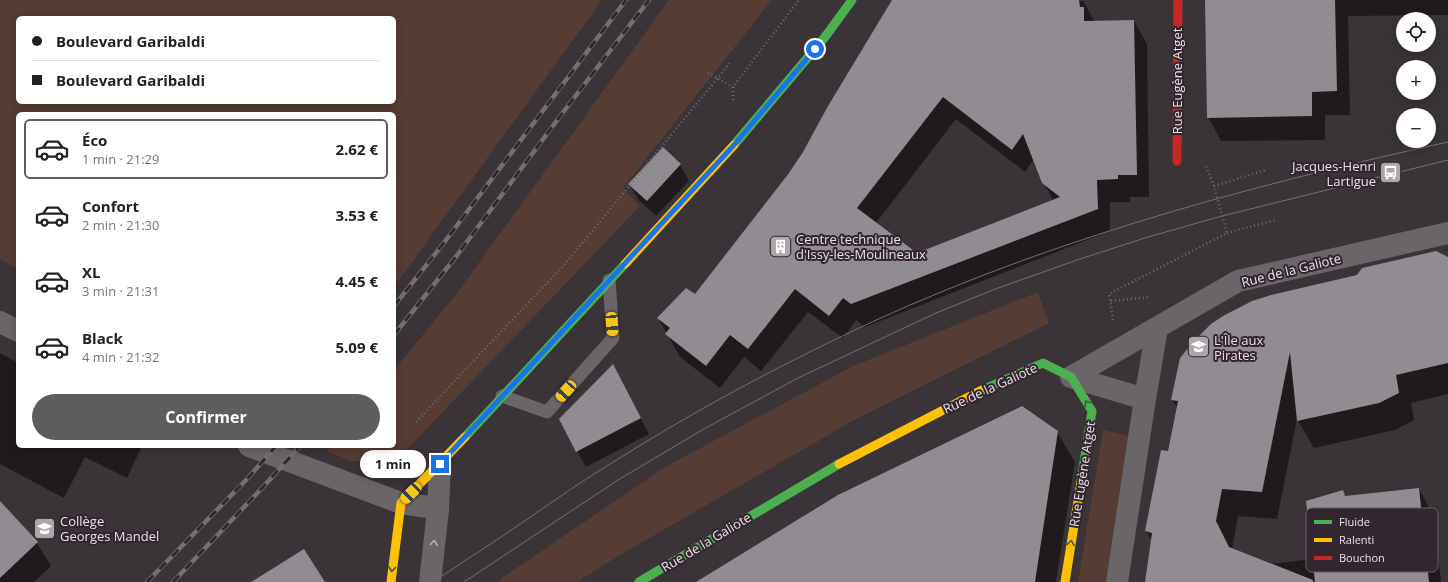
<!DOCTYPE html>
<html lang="fr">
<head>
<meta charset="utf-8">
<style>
	body { margin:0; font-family:"Open Sans",sans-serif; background:#f6f6f6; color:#202124; height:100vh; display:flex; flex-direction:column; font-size:15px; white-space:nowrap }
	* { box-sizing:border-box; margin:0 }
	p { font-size:13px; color:#757577 }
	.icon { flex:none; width:22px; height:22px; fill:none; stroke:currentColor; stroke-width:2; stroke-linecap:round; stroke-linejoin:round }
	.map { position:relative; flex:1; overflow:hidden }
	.drawer { position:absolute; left:16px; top:112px; width:380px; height:336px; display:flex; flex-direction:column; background:#fff; border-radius:6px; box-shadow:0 2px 10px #0003 }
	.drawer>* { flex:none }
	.hud { position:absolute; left:16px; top:16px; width:380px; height:88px; border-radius:6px; box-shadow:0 2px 10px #0003; display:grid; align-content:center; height:88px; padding:0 16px; background:#fff }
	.tools { position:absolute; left:1396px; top:12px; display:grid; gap:8px }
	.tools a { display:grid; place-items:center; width:40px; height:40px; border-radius:50%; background:#fff; box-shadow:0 2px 10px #0003; font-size:20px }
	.end { position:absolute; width:18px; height:18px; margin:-9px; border:5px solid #1a73e8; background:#fff; box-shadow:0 0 0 2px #fff }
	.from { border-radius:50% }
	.bubble { position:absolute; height:28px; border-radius:14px; background:#fff; box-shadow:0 2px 10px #0003; font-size:13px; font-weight:700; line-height:28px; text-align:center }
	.car { position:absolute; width:12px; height:24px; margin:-12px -6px; border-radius:5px; box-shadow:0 0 3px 1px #0007; background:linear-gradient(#f5c518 24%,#345 0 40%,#f5c518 0 76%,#345 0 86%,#f5c518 0) }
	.hud b { display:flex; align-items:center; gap:14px; height:38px; font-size:15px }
	.hud b+b { border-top:1px solid #e0e0e0 }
	.hud i { width:10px; height:10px; background:#202124 }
	ul { padding:7px 0 0; list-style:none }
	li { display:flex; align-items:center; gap:12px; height:60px; margin:0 8px 6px; padding:0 8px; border:2px solid transparent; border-radius:6px }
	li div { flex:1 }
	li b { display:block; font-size:15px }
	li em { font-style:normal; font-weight:700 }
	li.selected { border-color:#5f5c60 }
	li>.icon { width:36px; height:36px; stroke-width:1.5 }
	.primary-button { display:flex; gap:8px; margin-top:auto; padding:8px 16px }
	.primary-button a { flex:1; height:46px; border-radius:24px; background:#5f5c60; color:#fff; font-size:16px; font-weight:700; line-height:46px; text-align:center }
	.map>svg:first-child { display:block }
	.green { fill:#553c34; fill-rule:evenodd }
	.shadow { fill:#0007; fill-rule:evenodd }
	.building { fill:#908c91; fill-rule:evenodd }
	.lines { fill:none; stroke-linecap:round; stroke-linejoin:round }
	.path { stroke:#706b6e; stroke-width:2.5; stroke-dasharray:1 3; stroke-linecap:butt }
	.lane { stroke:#696568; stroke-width:13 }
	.street { stroke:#696568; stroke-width:22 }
	.fast { stroke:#4caf50; stroke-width:9 }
	.slow { stroke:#ffc107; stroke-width:9 }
	.jam { stroke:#c62828; stroke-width:9 }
	.tram { stroke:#746e72; stroke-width:1 }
	.rail-casing { stroke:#746e72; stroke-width:4.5 }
	.rail { stroke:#33262f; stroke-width:3; stroke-dasharray:9; stroke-linecap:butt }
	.oneway { stroke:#3d5d3c }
	.oneway2 { stroke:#b6b0b5 }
	.route { stroke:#1a73e8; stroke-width:5 }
	.labels { text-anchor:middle; stroke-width:4; stroke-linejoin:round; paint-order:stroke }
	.street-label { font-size:13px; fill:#eae2e8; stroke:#33262f }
	.poi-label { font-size:13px; fill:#eae2e8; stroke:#33262f; text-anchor:start }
	.key { fill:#33262f; stroke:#6a5e66; stroke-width:1 }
	.key-label { font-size:11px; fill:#eae2e8 }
</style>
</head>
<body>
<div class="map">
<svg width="1448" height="582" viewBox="0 0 1448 582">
	<rect width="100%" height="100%" fill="#3a3338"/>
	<path class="green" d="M0 0H602L394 287V114H18V270L0 259ZM18 18H394V102H18Z
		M669 0H772L623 188 640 206 395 462 352 461 327 452 332 446H394V370L457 293Z
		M1038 292 1049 323 856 419 620 555 578 582H496L665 467 853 366Z
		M1103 430 1130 436 1106 582H1078Z"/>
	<path class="shadow" d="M893 0 1083 1 1095 22 1134 21 1147 44 1149 197H1130V202H1110V231L865 327 856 320 843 338 808 312 761 371 744 357 720 388 680 357 658 318 695 296 790 173 809 143ZM956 119 1025 172 1034 159 1043 182 1053 200 916 254 876 223Z
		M1206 0H1448V15L1348 16 1350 115H1325V140L1221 141 1208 117Z
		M663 148 680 165 689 181 656 216 639 200 629 184Z
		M1448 258V394L1411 403 1414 420 1395 430 1314 448 1297 419 1277 519 1238 516 1232 549 1269 564 1313 559 1345 497 1419 489 1434 517 1441 582H1146L1152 541 1146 531 1162 451 1169 452 1178 409 1172 400Z
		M0 353 18 363V446H142L127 478 85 457 64 498 0 464Z
		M621 381 649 434 586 467 560 419Z
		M1057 432 1075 462 1056 582H698Z
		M0 502 37 543 51 566 34 582H0Z"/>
	<path class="building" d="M892 0H1079L1080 7H1084V21L1134 20 1137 175H1118V179L1097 180 1098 209 851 304 843 298 829 316 795 289 748 349 730 335 706 366 665 334 670 328 657 318 686 288 695 294 789 173 803 152 828 106ZM943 97 1012 150 1023 134 1042 183 1060 197 917 253 857 208Z
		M1205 0H1335L1337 91 1312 92V116L1207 118Z
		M663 147 681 164 647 201 628 184Z
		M1436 251 1448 257V363L1396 375 1399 393 1379 403 1297 421 1290 352 1262 492 1222 489 1216 521 1229 547 1313 580V582H1145L1152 533 1145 531 1161 450 1168 451 1178 401 1171 400 1180 358 1193 342 1211 324 1223 316 1252 301 1271 295 1357 275 1362 268Z
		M613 364 641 418 576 452 559 419Z
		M1022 406 1058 431 1035 582H696L838 495Z
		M1419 488 1429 582H1315L1306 501 1343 490 1345 496Z
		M0 501 38 542 0 578Z
		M304 549 325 582H251Z"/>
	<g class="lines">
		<path class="path" d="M708 73 733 87
			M733 100V87L799 0
			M1214 186 1266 170
			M1227 233 1276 220
			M1111 301 1150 297
			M1113 320 1109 294 1227 233 1214 186 1206 166
			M416 422 566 263 730 63"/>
		<path class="lane" d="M502 396 547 412 613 338 609 280"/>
		<path class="street" d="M0 322 18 331
			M1071 377 1238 281 1448 233
			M1071 377 1145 399
			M249 446 401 503 428 507 438 510 430 582
			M438 510 440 464
			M1117 582 1145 399 1157 328"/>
		<path class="fast" d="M734 145 825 37 852 0
			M982 390 1043 363 1071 377 1092 411 1081 482
			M465 437 625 264
			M639 582 839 464"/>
		<path class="slow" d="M625 264 734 145
			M839 464 982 390
			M391 582 401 503 465 437
			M1065 582 1081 482"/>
		<path class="jam" d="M1177 161 1178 0"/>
		<path class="tram" d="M433 582C455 567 477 553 498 539 537 513 575 485 615 461 686 416 760 376 836 339 1029 245 1239 188 1448 142
			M464 582 618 480 702 430 798 378 936 313 998 288 1080 259 1148 237 1222 216 1448 160"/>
		<defs>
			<path id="rail" d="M394 306 443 244 626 0
				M394 335 458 254 561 115 649 0
				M147 582 247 479 276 446
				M173 582 264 486 300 446"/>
		</defs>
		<use href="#rail" class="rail-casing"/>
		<use href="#rail" class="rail"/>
	</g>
	<defs><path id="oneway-chevron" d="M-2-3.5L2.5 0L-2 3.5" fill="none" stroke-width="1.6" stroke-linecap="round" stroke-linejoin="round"/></defs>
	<g class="oneway">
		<use href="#oneway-chevron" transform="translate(1087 403) rotate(-122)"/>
		<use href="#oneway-chevron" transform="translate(1071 543) rotate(-81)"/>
		<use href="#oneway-chevron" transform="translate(392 569) rotate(96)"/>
	</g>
	<use class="oneway2" href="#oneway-chevron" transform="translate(434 543) rotate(-83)"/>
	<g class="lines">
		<path class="route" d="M440 464 734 145 815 49"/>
	</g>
	<defs>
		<symbol id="bus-square" viewBox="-11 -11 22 22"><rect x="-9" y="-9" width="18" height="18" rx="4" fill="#aca5aa" stroke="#33262f"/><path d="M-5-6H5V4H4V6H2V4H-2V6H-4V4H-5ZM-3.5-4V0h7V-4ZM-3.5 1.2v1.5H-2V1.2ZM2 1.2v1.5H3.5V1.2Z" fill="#fff"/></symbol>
		<symbol id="building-square" viewBox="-11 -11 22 22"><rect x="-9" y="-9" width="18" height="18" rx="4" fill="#aca5aa" stroke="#33262f"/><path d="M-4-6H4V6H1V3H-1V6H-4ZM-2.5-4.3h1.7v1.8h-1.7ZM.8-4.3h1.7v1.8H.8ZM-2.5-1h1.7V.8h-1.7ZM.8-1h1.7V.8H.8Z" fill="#fff"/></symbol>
		<symbol id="school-square" viewBox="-11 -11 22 22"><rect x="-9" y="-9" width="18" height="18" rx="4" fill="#aca5aa" stroke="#33262f"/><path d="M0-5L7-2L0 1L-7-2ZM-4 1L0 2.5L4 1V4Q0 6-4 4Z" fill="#fff"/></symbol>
	</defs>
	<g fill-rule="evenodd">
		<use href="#bus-square" x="1378" y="160" width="25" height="25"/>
		<use href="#building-square" x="768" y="234" width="25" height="25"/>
		<use href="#school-square" x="1186" y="334" width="25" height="25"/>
		<use href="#school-square" x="32" y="516" width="25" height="25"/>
	</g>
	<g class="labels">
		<g class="street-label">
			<text transform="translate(1177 81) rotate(-90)" y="5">Rue Eugène Atget</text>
			<text transform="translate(1291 270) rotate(-14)" y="5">Rue de la Galiote</text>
			<text transform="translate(990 388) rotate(-25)" y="5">Rue de la Galiote</text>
			<text transform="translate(1082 474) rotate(-81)" y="5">Rue Eugène Atget</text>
			<text transform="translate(706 542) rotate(-31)" y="5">Rue de la Galiote</text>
		</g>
		<g class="poi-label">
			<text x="1376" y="171" text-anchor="end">Jacques-Henri<tspan x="1376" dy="15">Lartigue</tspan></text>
			<text x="796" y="244">Centre technique<tspan x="796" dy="15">d'Issy-les-Moulineaux</tspan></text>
			<text x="1214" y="345">L'Île aux<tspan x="1214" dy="15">Pirates</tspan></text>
			<text x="60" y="526">Collège<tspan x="60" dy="15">Georges Mandel</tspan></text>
		</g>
	</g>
	<rect x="1306" y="508" width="132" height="64" rx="6" class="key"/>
	<rect x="1314" y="520" width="18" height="4" fill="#4caf50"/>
	<rect x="1314" y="538" width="18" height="4" fill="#ffc107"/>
	<rect x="1314" y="556" width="18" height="4" fill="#c62828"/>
	<g class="key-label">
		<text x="1339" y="526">Fluide</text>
		<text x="1339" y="544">Ralenti</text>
		<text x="1339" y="562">Bouchon</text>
	</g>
</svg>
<div class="tools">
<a><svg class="icon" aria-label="locate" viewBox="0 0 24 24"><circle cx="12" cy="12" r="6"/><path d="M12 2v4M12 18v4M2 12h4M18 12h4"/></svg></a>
<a>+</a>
<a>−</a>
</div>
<i class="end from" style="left:815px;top:49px"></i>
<i class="end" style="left:440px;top:464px"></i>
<div class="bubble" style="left:360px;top:450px;width:66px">1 min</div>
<i class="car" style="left:612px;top:324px;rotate:176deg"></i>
<i class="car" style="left:566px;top:391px;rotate:222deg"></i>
<i class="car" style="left:411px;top:493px;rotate:225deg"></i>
<div class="hud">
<b><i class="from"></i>Boulevard Garibaldi</b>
<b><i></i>Boulevard Garibaldi</b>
</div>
<section class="drawer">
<ul>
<li class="selected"><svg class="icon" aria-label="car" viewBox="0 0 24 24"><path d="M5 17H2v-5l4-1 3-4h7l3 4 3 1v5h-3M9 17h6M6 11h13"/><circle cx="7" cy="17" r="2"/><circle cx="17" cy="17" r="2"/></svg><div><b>Éco</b><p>1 min · 21:29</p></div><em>2.62 €</em></li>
<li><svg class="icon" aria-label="car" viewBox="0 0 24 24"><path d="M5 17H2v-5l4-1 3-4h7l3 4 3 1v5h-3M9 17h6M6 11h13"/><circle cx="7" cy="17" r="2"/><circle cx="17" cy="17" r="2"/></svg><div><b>Confort</b><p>2 min · 21:30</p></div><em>3.53 €</em></li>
<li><svg class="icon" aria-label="car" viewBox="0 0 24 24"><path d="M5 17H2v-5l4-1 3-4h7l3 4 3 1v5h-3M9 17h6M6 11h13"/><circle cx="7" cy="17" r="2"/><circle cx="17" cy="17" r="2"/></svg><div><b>XL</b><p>3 min · 21:31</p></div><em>4.45 €</em></li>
<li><svg class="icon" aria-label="car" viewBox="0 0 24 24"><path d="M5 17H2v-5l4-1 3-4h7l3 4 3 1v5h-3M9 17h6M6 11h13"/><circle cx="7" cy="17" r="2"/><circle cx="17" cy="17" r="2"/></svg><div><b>Black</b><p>4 min · 21:32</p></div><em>5.09 €</em></li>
</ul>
<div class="primary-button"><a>Confirmer</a></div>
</section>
</div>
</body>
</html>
